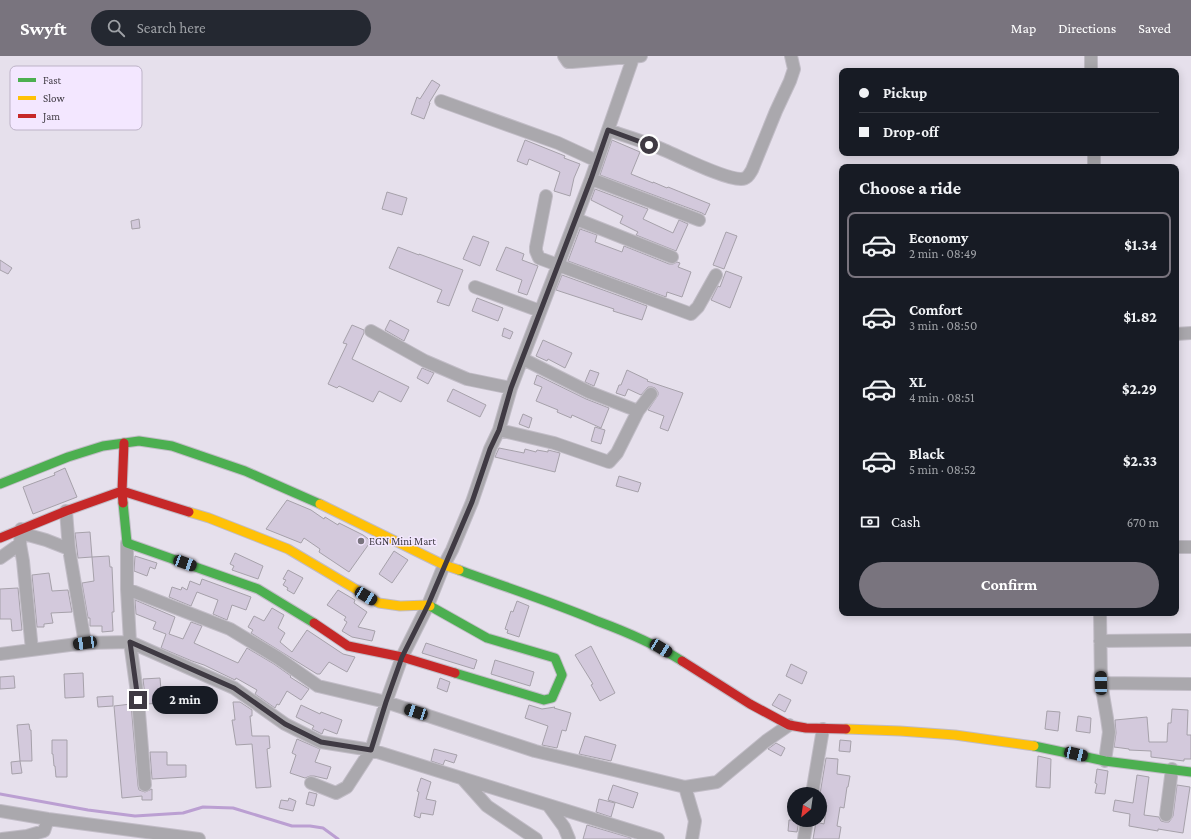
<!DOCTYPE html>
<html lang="en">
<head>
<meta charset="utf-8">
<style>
	body { margin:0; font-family:"Crimson Pro",serif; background:#242831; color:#f1f3f6; height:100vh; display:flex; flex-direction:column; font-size:15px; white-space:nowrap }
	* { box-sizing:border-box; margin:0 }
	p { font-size:13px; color:#9ea1a6 }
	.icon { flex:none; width:22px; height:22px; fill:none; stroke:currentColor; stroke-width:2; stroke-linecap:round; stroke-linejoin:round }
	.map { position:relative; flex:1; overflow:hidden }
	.sheet { position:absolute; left:839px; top:108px; width:340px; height:452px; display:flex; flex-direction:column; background:#171b24; border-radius:8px; box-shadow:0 2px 10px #0003 }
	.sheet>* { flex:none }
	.top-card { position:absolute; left:839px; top:12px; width:340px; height:88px; border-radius:8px; box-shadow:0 2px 10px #0003; display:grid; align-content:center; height:88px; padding:0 20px; background:#171b24 }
	.needle { width:26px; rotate:209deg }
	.fabs { position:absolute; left:787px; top:731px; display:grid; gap:8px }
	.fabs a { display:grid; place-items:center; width:40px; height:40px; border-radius:50%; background:#171b24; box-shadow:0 2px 10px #0003; font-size:20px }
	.end { position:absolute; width:18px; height:18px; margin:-9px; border:5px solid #3f3a43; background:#fff; box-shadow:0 0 0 2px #fff }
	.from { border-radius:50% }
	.bubble { position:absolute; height:28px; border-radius:14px; background:#171b24; box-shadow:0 2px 10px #0003; font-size:13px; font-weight:700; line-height:28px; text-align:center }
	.car { position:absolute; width:12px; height:24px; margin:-12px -6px; border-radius:5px; box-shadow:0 0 3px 1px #0007; background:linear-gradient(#222 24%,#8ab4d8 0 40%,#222 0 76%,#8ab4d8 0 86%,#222 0) }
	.top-card b { display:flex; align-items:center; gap:14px; height:38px; font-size:15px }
	.top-card b+b { border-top:1px solid #363941 }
	.top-card i { width:10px; height:10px; background:#f1f3f6 }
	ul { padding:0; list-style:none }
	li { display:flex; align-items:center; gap:12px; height:66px; margin:0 8px 6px; padding:0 12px; border:2px solid transparent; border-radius:8px }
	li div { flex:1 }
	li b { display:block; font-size:15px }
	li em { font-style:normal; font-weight:700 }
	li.selected { border-color:#79747e }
	li>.icon { width:36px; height:36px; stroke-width:1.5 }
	h2 { padding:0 20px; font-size:18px; line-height:48px }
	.pay { display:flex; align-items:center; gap:10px; height:44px; padding:0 20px; font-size:15px }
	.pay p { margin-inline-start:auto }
	.cta { display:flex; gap:8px; margin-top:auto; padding:8px 20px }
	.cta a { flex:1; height:46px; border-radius:24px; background:#79747e; color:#fff; font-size:16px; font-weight:700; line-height:46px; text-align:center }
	header { display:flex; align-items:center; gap:24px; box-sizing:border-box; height:56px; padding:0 20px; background:#79747e; color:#fff }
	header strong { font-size:19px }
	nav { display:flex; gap:22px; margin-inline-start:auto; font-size:14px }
	.search { width:280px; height:36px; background:#242831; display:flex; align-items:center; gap:10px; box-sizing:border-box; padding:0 14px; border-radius:22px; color:#9ea1a6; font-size:15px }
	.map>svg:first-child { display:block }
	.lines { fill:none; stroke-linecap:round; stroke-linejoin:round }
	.stream { stroke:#bb9fd2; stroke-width:3 }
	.building { fill:#d3c9dc; stroke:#a6a1aa }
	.street-casing { stroke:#c1bcc6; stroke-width:14 }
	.fast-casing { stroke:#c1bcc6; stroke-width:11 }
	.slow-casing { stroke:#c1bcc6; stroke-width:11 }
	.jam-casing { stroke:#c1bcc6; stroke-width:11 }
	.street { stroke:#aaa8ad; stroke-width:12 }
	.fast { stroke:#4caf50; stroke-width:9 }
	.slow { stroke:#ffc107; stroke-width:9 }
	.jam { stroke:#c62828; stroke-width:9 }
	.route { stroke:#3f3a43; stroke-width:5 }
	.poi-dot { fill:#79747e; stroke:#f3e7ff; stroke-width:1.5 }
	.labels { text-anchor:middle; stroke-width:3; stroke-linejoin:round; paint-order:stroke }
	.poi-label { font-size:11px; fill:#3f3a43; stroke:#f3e7ff; text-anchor:start }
	.key { fill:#f3e7ff; stroke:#bdb3c7; stroke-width:1 }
	.key-label { font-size:11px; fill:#3f3a43 }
</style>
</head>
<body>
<header>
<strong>Swyft</strong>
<div class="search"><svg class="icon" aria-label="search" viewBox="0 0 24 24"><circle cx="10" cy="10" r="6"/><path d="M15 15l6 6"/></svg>Search here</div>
<nav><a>Map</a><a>Directions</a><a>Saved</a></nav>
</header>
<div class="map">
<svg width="1191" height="783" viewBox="0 0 1191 783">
	<rect width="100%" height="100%" fill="#e6e0ec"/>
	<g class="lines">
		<path class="stream" d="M0 738 88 754 135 760 183 757 203 751 233 752 292 770H310L323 772 338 783"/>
	</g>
	<path class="building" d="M432 24 440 29 429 47H430L424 63 411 58 417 41 420 43Z
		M525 84 565 100 564 102 580 108 574 122 570 140 554 135 560 116 529 103 527 109 517 105Z
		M612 84 640 96 631 118 653 127V126L667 132 668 131 710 148 705 159 702 157 600 119Z
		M595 133 648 153 643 163 673 177 679 164 688 168 676 195 636 179 638 176 620 167 623 160 591 144Z
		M387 136 407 142 402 159 382 153Z
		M139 163 140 172 132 173 131 165Z
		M580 173 597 179 595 186 622 196 624 190 669 208H673L677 206 680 207 678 211 691 216 682 241 667 236 666 241 568 205Z
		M726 176 737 180 724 213 713 209Z
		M473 180 489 186 480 210 463 203Z
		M398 191 419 199V198L463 214 449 250 437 246 442 234 389 212Z
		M506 191 524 198 522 204 538 210 527 239 518 236 522 224 496 214Z
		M0 204 12 212 8 218 0 214Z
		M726 215 742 221 730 252 711 244 718 230 720 231Z
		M562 219 647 250 642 264 613 255 614 253 556 234Z
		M477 242 503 252 498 265 472 255Z
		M390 264 409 274 404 285 385 274Z
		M352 269 364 274V277L352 303 409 331 401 346 379 335 373 346 339 330 337 332 328 328 347 288 343 287Z
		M504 272 513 276 510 283 502 280Z
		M543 284 572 297 565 312 548 303 547 305 536 300Z
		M422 312 434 317 428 328 417 322Z
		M590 314 599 317 594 330 585 326Z
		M627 314 648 324 647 325 683 337 668 375 660 372 664 360 648 354 658 339V336L655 332 652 331H648L641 339 628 333 625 340 616 337 619 329H621Z
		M537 319 586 343 609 352 601 372 572 359 571 362 557 356 558 354 536 345 542 331 534 328Z
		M453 333 486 349 480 361 447 345Z
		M523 358 532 362 529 372 519 368Z
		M595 371 605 374 601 388 591 385Z
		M499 392 524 397 525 393 536 396 537 394 548 396V394L560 397 555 416 495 401Z
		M65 412 77 441 33 458 23 431 55 419 54 417Z
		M619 420 641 427 638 436 616 430Z
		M287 444 311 454 324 463 325 461 338 469 339 467 363 479 371 485 349 516 319 496 320 493 304 482 301 487 266 473Z
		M90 476 92 501 78 502 75 477Z
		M394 495 408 504 392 527 379 518Z
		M235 497 263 510 258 523 232 514 234 510 230 508Z
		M109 500 110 511H112L114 556H112L113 575 102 576V570H90V562H88L82 527 94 525 92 501Z
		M135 500 157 507 155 513 150 511 147 520 134 515Z
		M288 514 303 522 294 538 287 534 288 532 283 529 286 524 283 523Z
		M49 517 52 535 68 534 72 556 51 557 53 567 44 568V571H37L32 519Z
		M202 523 251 541 246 554 232 549 227 564 213 558 218 544 197 536 191 550 169 541 172 531 181 534 182 531 187 534 190 525 200 529Z
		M18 532 22 574 12 575 11 563H0V533Z
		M338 534 355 544 354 547 367 556 358 571 375 575 372 585 352 581 342 575 347 566 344 564 346 561 327 549Z
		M135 544 175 561 169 578 183 583 191 566 202 570 194 587 238 607 247 592 274 608 291 620 290 621 309 633 301 644 287 635 279 649 277 648 275 652 255 638 257 634 236 622 235 624 204 609 192 605 161 592 166 578 153 573 156 566 136 558Z
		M517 545 529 550 519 581 507 577 508 574 505 573 511 555 513 556Z
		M272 552 284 559 278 572 285 577 280 586 292 596 307 574 343 598 355 601 347 616 329 606 320 618H317L251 577 253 574 248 571 254 560 264 565Z
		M426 587 477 604 474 613 422 597Z
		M591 590 615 637 600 645 591 629 593 628 575 599Z
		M495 604 534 616 530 630 491 618Z
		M791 608 807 616 802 628 786 620Z
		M83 617 84 641 65 642 64 618Z
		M14 620 15 632 0 633V621Z
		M160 622 162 647 146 648 143 623Z
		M440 622 450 626 447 636 437 632Z
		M779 638 791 644 785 656 772 649Z
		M113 640V650L98 651 97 641Z
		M233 646H240L252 654V660H250L252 680H269L270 692 267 693 271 731 256 732 252 688 236 689 232 664H235Z
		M131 648 138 730 139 734 145 736 152 733V744H142V740L122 742 114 650Z
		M301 649 320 658 321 656 342 664 337 678 324 673 322 678 312 673 314 670 296 661Z
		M529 649 542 653 555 651 554 652 571 657 566 675 562 674 557 692 542 689 548 670 525 662Z
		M1172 653 1188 654 1187 679H1191V703H1184V705L1151 701V695L1129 694V693L1114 691 1116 677 1115 664 1147 661 1149 686H1167L1168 667H1171Z
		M1047 655 1060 656 1058 675 1045 673Z
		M1078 660 1091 662 1090 677 1076 675Z
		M29 668 30 674H31L32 705H20L22 717 12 718 11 706 20 705 17 669Z
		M585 680 616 689 611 705 579 698Z
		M297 683 320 693 315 706 331 711 327 723 314 720H310L305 722 290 717 296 699 292 697Z
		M52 684H67V721H56L55 710H54L53 698H52Z
		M840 684 851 685 850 696 839 695Z
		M776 687 785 692 781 700 768 693Z
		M434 693 457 699 454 707 445 704 443 709 431 705Z
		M150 696H167V709H186V721L152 723Z
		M1038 700 1051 703 1050 732 1036 731Z
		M826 702 838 703 837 718 850 720 848 731H847L844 752 840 751 837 770 841 771 839 783H813L816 766 824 768 827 749 820 748V738Z
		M1097 713 1108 715 1105 738 1095 737 1097 728 1095 727Z
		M1137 719 1149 721 1144 759 1159 761 1161 765 1165 766H1169L1173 760 1177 729 1190 731 1183 777 1158 773V775L1129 770 1130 758 1113 755 1115 744 1133 747Z
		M421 722 431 726 426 743 436 745 433 759 421 757 420 762 414 760 419 736 417 735Z
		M613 729 638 737 633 752 608 744Z
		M309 736 317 738 314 750 306 748Z
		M289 742 296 745 293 755 279 752 281 744 288 745Z
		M599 743 615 747 611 761 596 756Z
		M789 764H799L797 776 788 775Z
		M587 769 631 782V783H583Z"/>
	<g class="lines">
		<defs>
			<path id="street" d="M564 0 568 6H572L641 0
				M1091 0V15
				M441 45 558 87 597 105
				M609 74C627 81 646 86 664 94 681 101 724 123 741 123 747 123 749 119 752 114L776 55 790 25 794 13 791 0
				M1094 97V111
				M591 123 699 164
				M546 140 536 191V195L539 202 691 258 698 251 716 219
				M576 163 672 201
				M475 231 540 255
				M371 275 425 305 467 323 511 332
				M1176 278 1191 277
				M523 303 589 336 638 355 651 338
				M499 374 554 387 609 406 617 397 638 355
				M66 455 69 493 85 587
				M21 473 20 488 23 505 32 594
				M21 477 46 484 69 493
				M1176 491H1191
				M0 502 20 488
				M127 533 230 573 278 602 318 630 386 646 535 695 685 731
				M1100 557 1101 627 1107 662 1109 676 1105 705
				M1100 585 1191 584
				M130 586 234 632 285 668 321 686 371 694 658 783
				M130 586 138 644 145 729
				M0 598 85 587 130 586 127 533V487
				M1101 627 1191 628
				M462 722 487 750 536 783
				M311 727 336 737 347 731 371 694 386 646 402 601 428 549 444 509 452 494 472 446 490 393 499 374 511 332 591 123 633 2
				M812 738 823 673
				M548 749 564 771 569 783
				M0 755 48 763 199 783
				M1166 759 1172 713
				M2 783 27 780 44 775 48 763
				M692 783 695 765 685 731 717 726 766 685 789 669
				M804 783 807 764"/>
			<path id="fast" d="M0 428 68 401 103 390 139 385 172 390 245 415 320 448
				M123 447 127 487 258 533 314 567
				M459 514C505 531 552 546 597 565 627 576 655 588 682 605
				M430 550 487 582 555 602 562 619 552 642 544 644 455 617
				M1034 690 1105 705 1191 716"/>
			<path id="slow" d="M320 448 444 509 459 514
				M189 456 209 462 288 493 379 547 400 550 428 549 430 550
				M846 673 900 675 955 679 1034 690"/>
			<path id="jam" d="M123 447 122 435 124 387
				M0 482 66 455 122 435 189 456
				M314 567 348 590 402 601 455 617
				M682 605 750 648 789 669 806 672 846 673"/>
		</defs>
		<use href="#street" class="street-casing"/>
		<use href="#fast" class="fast-casing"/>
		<use href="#slow" class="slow-casing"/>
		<use href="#jam" class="jam-casing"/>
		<use href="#street" class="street"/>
		<use href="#fast" class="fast"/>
		<use href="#slow" class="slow"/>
		<use href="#jam" class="jam"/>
	</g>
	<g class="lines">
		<path class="route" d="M138 644 130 586 234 632 285 668 321 686 371 694 386 646 402 601 428 549 472 446 490 393 499 374 511 332 591 123 608 74 649 89"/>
	</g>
	<circle class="poi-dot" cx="361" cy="485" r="4"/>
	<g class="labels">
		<g class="poi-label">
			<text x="369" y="489">EGN Mini Mart</text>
		</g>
	</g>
	<rect x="10" y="10" width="132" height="64" rx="6" class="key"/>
	<rect x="18" y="22" width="18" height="4" fill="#4caf50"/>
	<rect x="18" y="40" width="18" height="4" fill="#ffc107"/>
	<rect x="18" y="58" width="18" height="4" fill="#c62828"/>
	<g class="key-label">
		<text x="43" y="28">Fast</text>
		<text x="43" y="46">Slow</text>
		<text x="43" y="64">Jam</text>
	</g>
</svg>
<div class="fabs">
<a><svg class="needle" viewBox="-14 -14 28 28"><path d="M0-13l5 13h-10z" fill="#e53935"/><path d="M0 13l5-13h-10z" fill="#9ea1a6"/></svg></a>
</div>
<i class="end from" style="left:649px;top:89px"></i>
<i class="end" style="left:138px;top:644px"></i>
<div class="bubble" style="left:152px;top:630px;width:66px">2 min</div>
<i class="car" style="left:185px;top:507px;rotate:110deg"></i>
<i class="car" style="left:366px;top:540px;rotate:121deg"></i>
<i class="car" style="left:85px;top:587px;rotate:262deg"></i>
<i class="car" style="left:661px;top:592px;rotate:121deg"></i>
<i class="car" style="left:1101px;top:627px;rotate:359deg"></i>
<i class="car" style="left:416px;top:656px;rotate:288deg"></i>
<i class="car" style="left:1076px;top:698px;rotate:103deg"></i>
<div class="top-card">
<b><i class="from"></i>Pickup</b>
<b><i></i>Drop-off</b>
</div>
<section class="sheet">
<h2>Choose a ride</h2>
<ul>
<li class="selected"><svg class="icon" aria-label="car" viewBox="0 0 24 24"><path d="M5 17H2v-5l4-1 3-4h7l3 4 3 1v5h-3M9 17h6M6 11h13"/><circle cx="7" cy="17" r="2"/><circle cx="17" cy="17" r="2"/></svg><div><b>Economy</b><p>2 min · 08:49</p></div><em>$1.34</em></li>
<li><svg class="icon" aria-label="car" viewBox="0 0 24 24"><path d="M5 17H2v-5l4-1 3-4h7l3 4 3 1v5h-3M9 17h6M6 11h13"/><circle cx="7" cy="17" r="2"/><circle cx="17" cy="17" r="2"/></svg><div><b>Comfort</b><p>3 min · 08:50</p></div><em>$1.82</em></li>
<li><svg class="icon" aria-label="car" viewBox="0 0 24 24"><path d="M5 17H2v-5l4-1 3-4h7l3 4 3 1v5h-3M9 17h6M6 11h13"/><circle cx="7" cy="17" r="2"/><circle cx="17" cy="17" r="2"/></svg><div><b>XL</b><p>4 min · 08:51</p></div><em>$2.29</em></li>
<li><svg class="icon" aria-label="car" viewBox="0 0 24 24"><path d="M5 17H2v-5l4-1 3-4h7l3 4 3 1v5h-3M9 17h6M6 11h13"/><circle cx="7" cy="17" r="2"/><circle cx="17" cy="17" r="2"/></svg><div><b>Black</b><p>5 min · 08:52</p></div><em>$2.33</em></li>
</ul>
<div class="pay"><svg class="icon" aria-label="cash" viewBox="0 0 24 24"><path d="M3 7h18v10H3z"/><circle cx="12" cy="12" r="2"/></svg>Cash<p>670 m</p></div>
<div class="cta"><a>Confirm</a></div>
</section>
</div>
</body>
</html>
